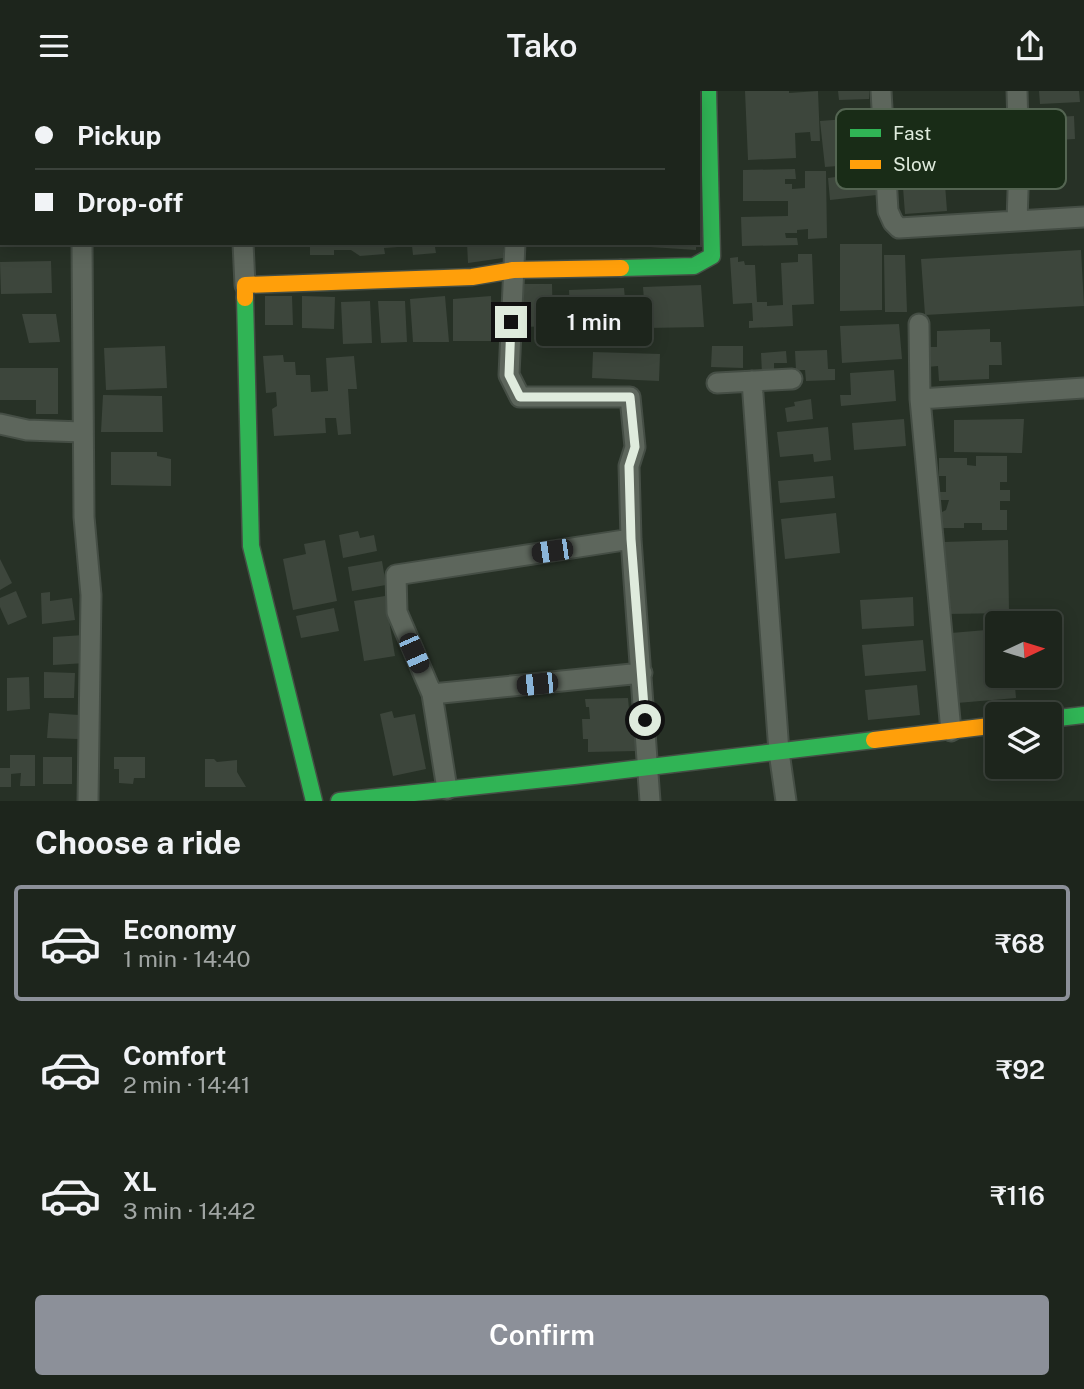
<!DOCTYPE html>
<html lang="en">
<head>
<meta charset="utf-8">
<style>
	body { margin:0; font-family:"Public Sans",sans-serif; background:#2a3129; color:#f1f3f6; height:100vh; display:flex; flex-direction:column; font-size:26px; white-space:nowrap }
	* { box-sizing:border-box; margin:0 }
	p { font-size:23px; color:#a0a5a3 }
	.icon { flex:none; width:38px; height:38px; fill:none; stroke:currentColor; stroke-width:2; stroke-linecap:round; stroke-linejoin:round }
	.map { position:relative; height:710px; overflow:hidden }
	.panel { display:flex; flex-direction:column; background:#1d251c; flex:1 }
	.panel>* { flex:none }
	.top-card { position:absolute; left:0px; top:0px; width:700px; height:154px; box-shadow:0 4px 18px #0003,0 0 0 2px #3b423b; display:grid; align-content:center; height:154px; padding:0 35px; background:#1d251c }
	.needle { width:46px; rotate:86deg }
	.fabs { position:absolute; left:985px; top:520px; display:grid; gap:14px }
	.fabs a { display:grid; place-items:center; width:77px; height:77px; border-radius:7px; background:#1d251c; box-shadow:0 4px 18px #0003,0 0 0 2px #3b423b; font-size:35px }
	.end { position:absolute; width:32px; height:32px; margin:-16px; border:9px solid #dfebdd; background:#111; box-shadow:0 0 0 4px #111 }
	.from { border-radius:50% }
	.bubble { position:absolute; height:49px; border-radius:7px; background:#1d251c; box-shadow:0 4px 18px #0003,0 0 0 2px #3b423b; font-size:23px; font-weight:600; line-height:49px; text-align:center }
	.car { position:absolute; width:21px; height:42px; margin:-21px -10px; border-radius:9px; box-shadow:0 0 5px 2px #0007; background:linear-gradient(#222 24%,#8ab4d8 0 40%,#222 0 76%,#8ab4d8 0 86%,#222 0) }
	.top-card b { display:flex; align-items:center; gap:24px; height:66px; font-size:26px }
	.top-card b+b { border-top:2px solid #3b423b }
	.top-card i { width:18px; height:18px; background:#f1f3f6 }
	ul { padding:0; list-style:none }
	li { display:flex; align-items:center; gap:21px; height:116px; margin:0 14px 10px; padding:0 21px; border:4px solid transparent; border-radius:7px }
	li div { flex:1 }
	li b { display:block; font-size:26px }
	li em { font-style:normal; font-weight:600 }
	li.on { border-color:#8c9099 }
	li>.icon { width:63px; height:63px; stroke-width:1.5 }
	h2 { padding:0 35px; font-size:32px; line-height:84px }
	.cta { display:flex; gap:14px; margin-top:auto; padding:14px 35px }
	.cta a { flex:1; height:80px; border-radius:7px; background:#8c9099; color:#fff; font-size:28px; font-weight:600; line-height:80px; text-align:center }
	header { display:flex; justify-content:space-between; align-items:center; height:91px; padding:0 35px; background:#1d251c; font-size:32px; font-weight:600 }
	.map>svg:first-child { display:block }
	.building { fill:#3d463c }
	.lines { fill:none; stroke-linecap:round; stroke-linejoin:round }
	.lane-casing { stroke:#454e45; stroke-width:13 }
	.street-casing { stroke:#454e45; stroke-width:23 }
	.fast-casing { stroke:#454e45; stroke-width:19 }
	.slow-casing { stroke:#454e45; stroke-width:19 }
	.lane { stroke:#5d665c; stroke-width:10 }
	.street { stroke:#5d665c; stroke-width:19 }
	.fast { stroke:#30b455; stroke-width:16 }
	.slow { stroke:#ff9f0a; stroke-width:16 }
	.route { stroke:#dfebdd; stroke-width:9 }
	.key { fill:#192c17; stroke:#546552; stroke-width:2 }
	.key-label { font-size:19px; fill:#dfebdd }
</style>
</head>
<body>
<header><svg class="icon" aria-label="menu" viewBox="0 0 24 24"><path d="M4 6h16M4 12h16M4 18h16"/></svg>Tako<svg class="icon" aria-label="share" viewBox="0 0 24 24"><path d="M12 15V3M7 8l5-5 5 5M5 13v7h14v-7"/></svg></header>
<div class="map">
<svg width="1084" height="710" viewBox="0 0 1084 710">
	<rect width="100%" height="100%" fill="#273126"/>
	<path class="building" d="M745 0H789V2L818 0 820 50H811L810 41 795 42 796 67 748 69Z
		M838 0H869V8L839 9Z
		M1039 0H1079L1080 11 1040 13Z
		M1074 25 1075 48 1036 50 1035 27Z
		M859 27 863 73 825 76 820 30Z
		M795 78 796 88H785V93H792V98L805 97V80H826L827 147 808 148V138L797 139V142H785L786 147H797L798 154 742 155 741 126 788 125V110H743V79Z
		M944 80 947 120 905 123 902 83Z
		M866 82 867 92 876 91 877 104 830 109 828 87Z
		M310 152H452V155L435 156 436 162 413 164 412 155 384 157 385 163 360 165 351 159H334V164H310Z
		M467 152H503V167L468 172Z
		M636 152H696V159L635 155Z
		M840 153H882V219L840 220Z
		M1081 159 1084 215 925 224 921 168Z
		M798 163H812L814 213 792 214 793 235 749 237V230H753L752 212 733 213 730 167 738 166V171L744 170 745 174H755L757 211H767V215L783 214 781 172 798 171Z
		M884 164H905L907 221H885Z
		M51 170 52 202 1 203 0 171Z
		M522 193H552L553 235 523 236Z
		M701 194 704 236 646 237 643 196Z
		M624 197 628 241 571 243 569 199Z
		M265 205H292L293 234H265Z
		M302 205 335 206 334 238 302 237Z
		M445 205 449 251H413L410 208Z
		M491 205 493 250H453V208Z
		M370 210 372 252 343 253 341 211Z
		M378 210H405L407 251 381 252Z
		M22 223H56L60 251 29 252Z
		M899 233 902 268 842 272 840 235Z
		M990 238V251H1001L1002 274H989V288L939 290 938 275 927 276 926 256H937V240Z
		M165 255 167 297 106 299 104 257Z
		M712 255H743V277L711 276Z
		M827 259 828 278H835V289L806 290 805 279H796L795 260Z
		M786 260 787 272H774V282L762 283 761 262Z
		M593 261 660 263 659 290 592 287Z
		M283 264 284 271H295L296 284H310L311 301 328 300 326 267 354 265 357 298H348L351 343 338 344 336 327H325L326 342 274 345 272 318 277 315 276 301 266 302 263 265Z
		M0 277H58V323H36V309H0Z
		M894 279 896 310 841 315 840 304H851L850 282Z
		M103 304 162 305 163 341H101Z
		M811 308 813 328 787 331 785 317 795 315 794 311Z
		M904 328 906 355 854 359 852 332Z
		M1024 328 1022 362 954 361V329Z
		M828 336 831 369 814 371 813 363 780 366 777 341Z
		M111 361H157V365L171 368V395L111 394Z
		M976 365H1007V391H1000V399H1010V410H1000V419H1007V439H982V432H964V437H938V423L946 419 949 409H938L939 401H946V385H939V367H967V374L976 375Z
		M833 385 835 407 780 412 778 390Z
		M836 422 840 462 785 468 781 428Z
		M358 440 360 447 374 444 377 460 343 467 339 444Z
		M325 449 337 510 293 519 283 468 306 463 304 453Z
		M1008 449 1009 522 946 523 944 451Z
		M0 468 12 492 0 499Z
		M382 470 386 494 352 500 348 476Z
		M16 500 27 526 8 534 0 516V507Z
		M50 501V510L72 507 75 529 42 533 41 502Z
		M385 505 395 565 364 570 354 510Z
		M913 506 914 535 862 538 860 509Z
		M334 517 339 540 301 547 296 525Z
		M998 538V584H1014L1016 607 957 612 951 542Z
		M84 544 86 572 53 574V546Z
		M923 549 926 580 865 585 862 554Z
		M44 581 75 582 74 607H44Z
		M29 586 30 618 7 620V587Z
		M917 594 920 624 868 629 865 599Z
		M628 607 629 618H633V622H639L640 643H634V647H636L637 660 588 661V648H583L582 628H590L589 616H586L585 608Z
		M392 620 394 627 415 623 426 678 393 685 380 623Z
		M49 622 79 624 78 648 47 647Z
		M10 664H35V695H20L21 682 11 683V696H0V677H10Z
		M43 666H72V693H43Z
		M114 666H145V687H134L133 693 119 692V678H114Z
		M205 668H214L217 671 237 669V681L246 696H205Z"/>
	<g class="lines">
		<defs>
			<path id="lane" d="M83 2 84 0"/>
			<path id="street" d="M61 0 66 2
				M238 0V2
				M515 0V2
				M881 0 888 120 893 131 899 137 1017 130 1019 71 1017 0
				M1017 130 1084 126
				M82 152 84 426 91 504 88 710
				M243 152 245 194
				M515 152 509 284 520 306H630L635 356 629 375 631 448 650 710
				M919 233 920 308
				M752 290 779 661 786 710
				M717 292 792 288
				M0 333 27 339 82 341
				M432 603 642 582
				M951 640 920 308 1084 297
				M447 698 432 603 397 521 396 484 631 448"/>
			<path id="fast" d="M621 177 694 175 712 165 708 0
				M245 207 251 455 314 710
				M1050 628 1084 624
				M339 710 574 685 874 649"/>
			<path id="slow" d="M245 207V194L472 186 513 179 621 177
				M874 649 998 634"/>
		</defs>
		<use href="#lane" class="lane-casing"/>
		<use href="#street" class="street-casing"/>
		<use href="#fast" class="fast-casing"/>
		<use href="#slow" class="slow-casing"/>
		<use href="#lane" class="lane"/>
		<use href="#street" class="street"/>
		<use href="#fast" class="fast"/>
		<use href="#slow" class="slow"/>
	</g>
	<g class="lines">
		<path class="route" d="M511 231 509 284 520 306H630L635 356 629 375 631 448 645 629"/>
	</g>
	<rect x="836" y="18" width="230" height="80" rx="10" class="key"/>
	<rect x="850" y="38" width="31" height="8" fill="#30b455"/>
	<rect x="850" y="69" width="31" height="9" fill="#ff9f0a"/>
	<g class="key-label">
		<text x="893" y="49">Fast</text>
		<text x="893" y="80">Slow</text>
	</g>
</svg>
<div class="fabs">
<a><svg class="needle" viewBox="-14 -14 28 28"><path d="M0-13l5 13h-10z" fill="#e53935"/><path d="M0 13l5-13h-10z" fill="#a0a5a3"/></svg></a>
<a><svg class="icon" aria-label="layers" viewBox="0 0 24 24"><path d="M12 4l9 5-9 5-9-5zM3 14l9 5 9-5"/></svg></a>
</div>
<i class="end from" style="left:645px;top:629px"></i>
<i class="end" style="left:511px;top:231px"></i>
<div class="bubble" style="left:536px;top:206px;width:116px">1 min</div>
<i class="car" style="left:552px;top:460px;rotate:262deg"></i>
<i class="car" style="left:414px;top:562px;rotate:156deg"></i>
<i class="car" style="left:537px;top:593px;rotate:264deg"></i>
<div class="top-card">
<b><i class="from"></i>Pickup</b>
<b><i></i>Drop-off</b>
</div>
</div>
<section class="panel">
<h2>Choose a ride</h2>
<ul>
<li class="on"><svg class="icon" aria-label="car" viewBox="0 0 24 24"><path d="M5 17H2v-5l4-1 3-4h7l3 4 3 1v5h-3M9 17h6M6 11h13"/><circle cx="7" cy="17" r="2"/><circle cx="17" cy="17" r="2"/></svg><div><b>Economy</b><p>1 min · 14:40</p></div><em>₹68</em></li>
<li><svg class="icon" aria-label="car" viewBox="0 0 24 24"><path d="M5 17H2v-5l4-1 3-4h7l3 4 3 1v5h-3M9 17h6M6 11h13"/><circle cx="7" cy="17" r="2"/><circle cx="17" cy="17" r="2"/></svg><div><b>Comfort</b><p>2 min · 14:41</p></div><em>₹92</em></li>
<li><svg class="icon" aria-label="car" viewBox="0 0 24 24"><path d="M5 17H2v-5l4-1 3-4h7l3 4 3 1v5h-3M9 17h6M6 11h13"/><circle cx="7" cy="17" r="2"/><circle cx="17" cy="17" r="2"/></svg><div><b>XL</b><p>3 min · 14:42</p></div><em>₹116</em></li>
</ul>
<div class="cta"><a>Confirm</a></div>
</section>
</body>
</html>
